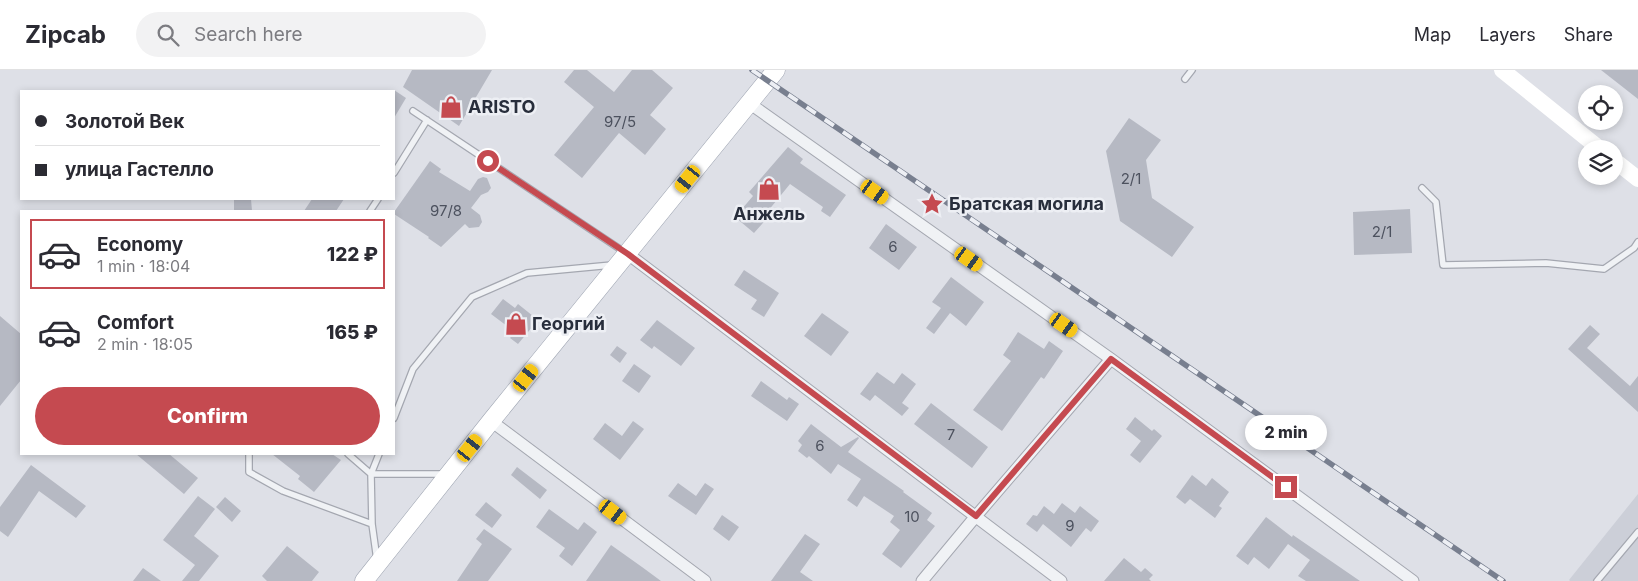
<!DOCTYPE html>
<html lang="en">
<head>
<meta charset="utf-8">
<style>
	body { margin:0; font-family:Inter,sans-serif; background:#f2f2f3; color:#2b2b33; height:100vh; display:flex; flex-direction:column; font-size:19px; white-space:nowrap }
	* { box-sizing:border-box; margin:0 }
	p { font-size:16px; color:#7c7c81 }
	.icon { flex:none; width:28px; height:28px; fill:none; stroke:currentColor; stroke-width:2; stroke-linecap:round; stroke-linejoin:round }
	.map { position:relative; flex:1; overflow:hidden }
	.side { position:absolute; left:20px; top:140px; width:375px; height:245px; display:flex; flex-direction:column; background:#fff; border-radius:0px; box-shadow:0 2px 8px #0003 }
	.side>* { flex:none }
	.guide { position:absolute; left:20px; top:20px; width:375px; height:110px; border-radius:0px; box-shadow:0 2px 8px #0003; display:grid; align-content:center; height:110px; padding:0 15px; background:#fff }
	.fabs { position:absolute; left:1578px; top:15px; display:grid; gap:10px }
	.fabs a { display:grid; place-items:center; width:45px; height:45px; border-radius:50%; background:#fff; box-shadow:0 2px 8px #0003; font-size:25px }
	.end { position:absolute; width:22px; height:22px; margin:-11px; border:6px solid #c54a50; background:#fff; box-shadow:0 0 0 2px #fff }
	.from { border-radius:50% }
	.bubble { position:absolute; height:35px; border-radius:18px; background:#fff; box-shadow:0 2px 8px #0003; font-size:16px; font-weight:800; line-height:35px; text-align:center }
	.car { position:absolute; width:15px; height:30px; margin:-15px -8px; border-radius:6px; box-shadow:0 0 4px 1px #0007; background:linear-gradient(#f5c518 24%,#345 0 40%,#f5c518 0 76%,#345 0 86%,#f5c518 0) }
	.guide b { display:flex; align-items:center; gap:18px; height:48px; font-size:19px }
	.guide b+b { border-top:1px solid #e1e1e2 }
	.guide i { width:12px; height:12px; background:#2b2b33 }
	ul { padding:9px 0 0; list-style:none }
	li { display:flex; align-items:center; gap:15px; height:70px; margin:0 10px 8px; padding:0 5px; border:2px solid transparent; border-radius:0px }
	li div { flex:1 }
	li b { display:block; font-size:19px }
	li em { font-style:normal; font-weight:800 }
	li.on { border-color:#c54a50 }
	li>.icon { width:45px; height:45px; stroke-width:1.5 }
	.cta { display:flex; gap:10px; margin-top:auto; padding:10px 15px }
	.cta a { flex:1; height:58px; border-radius:30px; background:#c54a50; color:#fff; font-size:20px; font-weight:800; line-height:58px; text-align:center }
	header { display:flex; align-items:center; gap:30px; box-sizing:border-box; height:70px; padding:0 25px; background:#fff; border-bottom:1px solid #e1e1e2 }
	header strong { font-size:24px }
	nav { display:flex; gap:28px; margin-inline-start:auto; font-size:18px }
	.search { width:350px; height:45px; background:#f2f2f3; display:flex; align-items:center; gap:12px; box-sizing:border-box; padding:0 18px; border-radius:28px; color:#7c7c81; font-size:19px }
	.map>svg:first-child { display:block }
	.built { fill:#cccfd8 }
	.building { fill:#b6b9c3 }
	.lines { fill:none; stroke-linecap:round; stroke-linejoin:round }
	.lane-casing { stroke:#a4a7b0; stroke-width:8 }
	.street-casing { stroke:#a4a7b0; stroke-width:13 }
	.primary-casing { stroke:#9ea4b1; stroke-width:19 }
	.lane { stroke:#f0f2f5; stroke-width:5.5 }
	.street { stroke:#f0f2f5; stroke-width:11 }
	.secondary { stroke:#fff; stroke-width:16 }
	.primary { stroke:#fff; stroke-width:18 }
	.rail-casing { stroke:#787f8f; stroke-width:5.5 }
	.rail { stroke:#edeff4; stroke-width:4; stroke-dasharray:11; stroke-linecap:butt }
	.route { stroke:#c54a50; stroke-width:6 }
	.labels { text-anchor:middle; stroke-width:5; stroke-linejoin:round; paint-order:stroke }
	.number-label { font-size:15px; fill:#4c515e }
	.poi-label { font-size:18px; font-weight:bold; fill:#282e3c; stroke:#edeff4; text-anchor:start }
</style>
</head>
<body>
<header>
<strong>Zipcab</strong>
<div class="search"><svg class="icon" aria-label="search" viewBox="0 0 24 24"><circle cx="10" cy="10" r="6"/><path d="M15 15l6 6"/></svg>Search here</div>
<nav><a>Map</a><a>Layers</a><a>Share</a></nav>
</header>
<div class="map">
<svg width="1638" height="511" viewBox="0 0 1638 511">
	<rect width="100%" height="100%" fill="#dee0e7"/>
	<path class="built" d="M1638 424V511H1570L1569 510Z"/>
	<path class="building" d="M412 0H492L459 56 403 17Z
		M574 0H587L614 22 632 0H652L673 18 650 45 666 59 645 85 619 63 582 108 554 85 594 37 564 12Z
		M1601 0H1638V29Z
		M394 20 406 28 394 48Z
		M1129 48 1161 70 1146 90 1152 128 1194 157 1172 187 1120 151 1106 81Z
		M788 77 803 89 800 93 846 125 830 147 821 141 823 137 790 114 768 141 771 144 754 163 735 147 753 126 749 122Z
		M430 91 441 99 439 102 470 121 478 109 483 107 487 108 491 118 488 122 481 125 471 138 480 145 482 152 479 157 469 158 465 154 441 177 428 168 429 167 394 144V142Z
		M234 129H251L252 141H234Z
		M312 129H344L336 141H304Z
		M1410 139 1412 183 1354 185 1353 142Z
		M886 154 917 177 899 200 869 178Z
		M744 200 779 223 764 247 751 239 757 230 734 215Z
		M951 207 984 232 966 256 950 243 934 264 926 258 941 238 932 232Z
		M503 229 515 238 518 234 538 250 518 274 510 268 515 262 491 244Z
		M822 243 849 262 831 286 804 266Z
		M0 246 21 264V310L0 336Z
		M657 250 695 278 681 296 654 276 652 279 640 270Z
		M1590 255 1600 264 1587 278 1630 316 1638 306V342L1568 279Z
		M1018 262 1044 279 1049 271 1063 281 1044 309 1041 307 1002 361 973 340 1011 291 1003 285Z
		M617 276 627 283 620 293 610 285Z
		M634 294 651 306 639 323 622 311Z
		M877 302 894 314 902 303 916 314 902 333 909 338 902 346 875 325 870 331 860 324Z
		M761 311 787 330 789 327 799 334 787 351 751 326Z
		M931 333 988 377 972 398 914 354Z
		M1135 347 1152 361 1154 359 1162 366 1140 393 1130 385 1141 371 1126 359Z
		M633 351 644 359 620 390 593 369 605 353 622 366Z
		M811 354 841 377 858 367 859 368 848 382 904 421 903 422 932 443 927 450 935 456 901 498 882 484 900 460 890 452 894 446 864 426 857 437 847 430 861 409 838 394 831 404 809 386 807 388 798 381 802 375 798 371Z
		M136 384H169L198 408 184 424Z
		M272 384H332L341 390 314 422 298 409 300 406Z
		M31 395 86 436 76 448 39 421 8 467 0 461V437Z
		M517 397 547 420 540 429 511 405Z
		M1192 405 1206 416 1212 408 1229 422 1219 436 1222 438 1215 448 1190 429 1185 434 1176 427Z
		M678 413 696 426 705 413 714 419 696 445 668 426Z
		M198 426 215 439 194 466 219 486 199 511H182L195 495 163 470Z
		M225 427 241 441 232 452 216 437Z
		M486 432 502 445 492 458 475 445Z
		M1062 433 1075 443 1080 436 1099 451 1091 462 1086 458 1071 477 1043 454 1037 462 1026 454 1033 445 1037 446 1044 436 1054 444Z
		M549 439 578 460 584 452 597 462 572 496 559 486 565 478 536 457Z
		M722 445 739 457 729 471 713 459Z
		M1266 447 1292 467 1293 465 1360 511H1306L1298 506 1310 490 1288 474 1269 499 1254 487 1248 495 1236 486Z
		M484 459 512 479 488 511H457L482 474 476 469Z
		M805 464 820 474 800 502 813 511H771Z
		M611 475 642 497 661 511H586Z
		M287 476 319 502 312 511H267L262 506Z
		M1124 488 1141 502 1145 498 1153 505 1149 509 1151 511H1104Z
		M143 498 161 511H133Z"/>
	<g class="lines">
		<defs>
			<path id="lane" d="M1185 9 1192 0
				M413 41 626 183
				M394 103 427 50
				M1422 118 1436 132 1443 195 1546 193 1604 199 1634 178 1638 172
				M370 141 378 129
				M394 348 413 299 472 227 527 203 612 195
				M249 384V402L283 421 372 454
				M348 384 371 404H444
				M377 490 372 454 371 404 379 384
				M1597 511 1638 462"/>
			<path id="street" d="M749 33 1111 289 1413 511
				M628 184 1061 511
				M491 351 705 511
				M922 511 976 446 1111 289"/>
			<path id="primary" d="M364 511 491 351 776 0"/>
		</defs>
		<use href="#lane" class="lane-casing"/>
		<use href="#street" class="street-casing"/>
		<use href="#primary" class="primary-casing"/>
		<use href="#lane" class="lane"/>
		<use href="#street" class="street"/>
		<path class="secondary" d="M1502 0 1600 79
			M1614 90 1638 109"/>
		<use href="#primary" class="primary"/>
		<defs>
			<path id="rail" d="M752 0 1503 511"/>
		</defs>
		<use href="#rail" class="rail-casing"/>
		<use href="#rail" class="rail"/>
	</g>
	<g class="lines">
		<path class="route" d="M488 91 628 184 976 446 1111 289 1286 417"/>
	</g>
	<defs>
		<symbol id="shop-bare" viewBox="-9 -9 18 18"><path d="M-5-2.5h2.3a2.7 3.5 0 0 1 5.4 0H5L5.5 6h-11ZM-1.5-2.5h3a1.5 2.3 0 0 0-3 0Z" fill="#c54a50" stroke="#edeff4" stroke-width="2.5" paint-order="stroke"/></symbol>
		<symbol id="sight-bare" viewBox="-9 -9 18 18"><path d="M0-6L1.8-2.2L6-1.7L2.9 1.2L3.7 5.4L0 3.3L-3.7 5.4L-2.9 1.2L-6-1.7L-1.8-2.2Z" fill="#c54a50" stroke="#edeff4" stroke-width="2.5" paint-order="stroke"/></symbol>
	</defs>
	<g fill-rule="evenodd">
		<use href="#shop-bare" x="435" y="21" width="32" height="32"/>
		<use href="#shop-bare" x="753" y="103" width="32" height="32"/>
		<use href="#sight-bare" x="916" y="118" width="32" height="32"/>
		<use href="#shop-bare" x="500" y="238" width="32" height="32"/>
	</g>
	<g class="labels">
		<g class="number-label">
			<text x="620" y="57">97/5</text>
			<text x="1131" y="114">2/1</text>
			<text x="446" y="146">97/8</text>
			<text x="1382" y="167">2/1</text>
			<text x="893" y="182">6</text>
			<text x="951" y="370">7</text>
			<text x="820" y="381">6</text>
			<text x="912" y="452">10</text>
			<text x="1070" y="461">9</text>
		</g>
		<g class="poi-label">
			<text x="468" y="43">ARISTO</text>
			<text x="949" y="140">Братская могила</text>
			<text x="769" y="150" text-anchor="middle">Анжель</text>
			<text x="532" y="260">Георгий</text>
		</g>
	</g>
</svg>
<div class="fabs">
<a><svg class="icon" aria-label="locate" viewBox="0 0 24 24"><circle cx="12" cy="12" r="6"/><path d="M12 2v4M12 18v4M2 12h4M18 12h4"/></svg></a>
<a><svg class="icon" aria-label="layers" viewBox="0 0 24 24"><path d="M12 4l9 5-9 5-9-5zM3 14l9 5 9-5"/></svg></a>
</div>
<i class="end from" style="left:488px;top:91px"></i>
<i class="end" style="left:1286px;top:417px"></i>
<div class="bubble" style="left:1245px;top:345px;width:82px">2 min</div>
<i class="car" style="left:688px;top:109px;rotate:219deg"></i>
<i class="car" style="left:875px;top:122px;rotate:125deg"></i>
<i class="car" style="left:969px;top:189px;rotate:125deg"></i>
<i class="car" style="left:1064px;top:255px;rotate:125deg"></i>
<i class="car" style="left:526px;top:308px;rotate:39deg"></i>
<i class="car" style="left:470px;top:378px;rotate:39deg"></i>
<i class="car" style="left:613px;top:442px;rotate:127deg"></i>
<div class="guide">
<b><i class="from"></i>Золотой Век</b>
<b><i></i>улица Гастелло</b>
</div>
<section class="side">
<ul>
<li class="on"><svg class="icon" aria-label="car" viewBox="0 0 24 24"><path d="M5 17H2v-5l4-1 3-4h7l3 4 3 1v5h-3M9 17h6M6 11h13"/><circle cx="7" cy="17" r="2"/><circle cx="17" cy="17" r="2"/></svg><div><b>Economy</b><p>1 min · 18:04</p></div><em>122 ₽</em></li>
<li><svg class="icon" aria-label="car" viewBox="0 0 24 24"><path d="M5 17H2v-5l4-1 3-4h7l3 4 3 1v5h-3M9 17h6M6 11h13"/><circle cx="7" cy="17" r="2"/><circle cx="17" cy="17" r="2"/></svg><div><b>Comfort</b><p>2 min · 18:05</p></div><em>165 ₽</em></li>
</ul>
<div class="cta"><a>Confirm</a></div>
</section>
</div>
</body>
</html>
